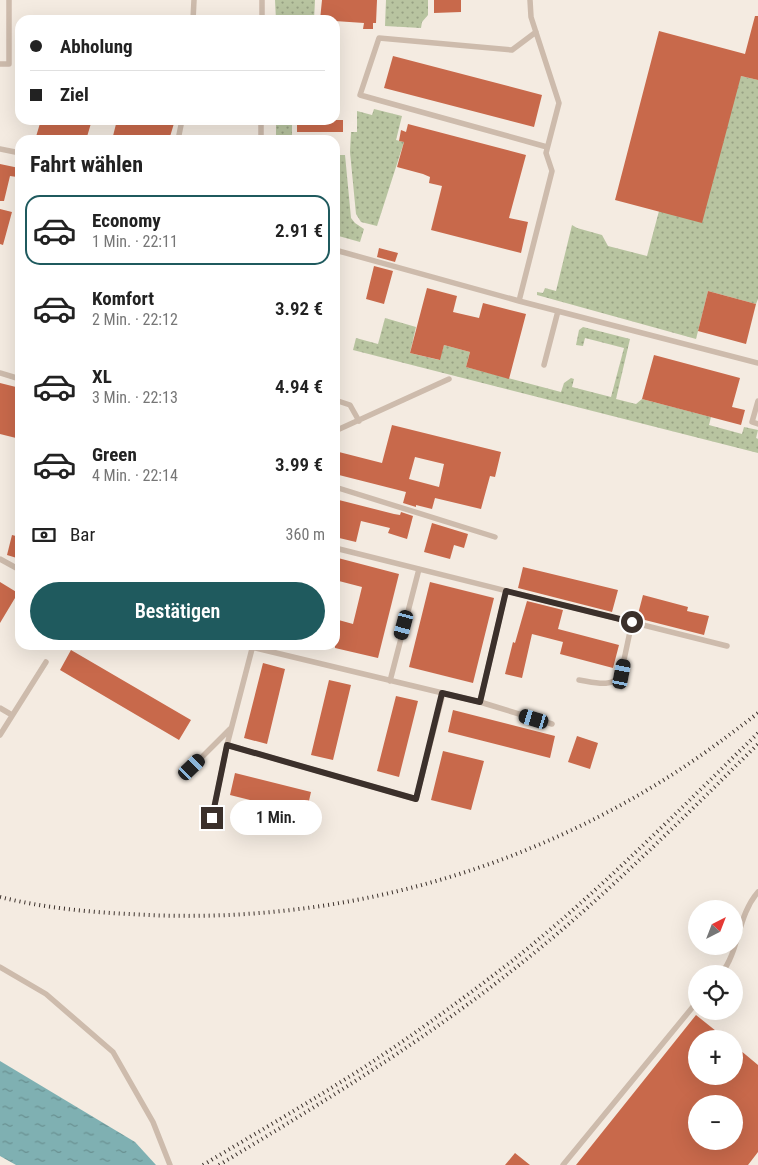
<!DOCTYPE html>
<html lang="de">
<head>
<meta charset="utf-8">
<style>
	body { margin:0; font-family:"Roboto Condensed",sans-serif; background:#f6f6f6; color:#222; height:100vh; display:flex; flex-direction:column; font-size:19px; white-space:nowrap }
	* { box-sizing:border-box; margin:0 }
	p { font-size:16px; color:#767676 }
	.icon { flex:none; width:28px; height:28px; fill:none; stroke:currentColor; stroke-width:2; stroke-linecap:round; stroke-linejoin:round }
	.map { position:relative; flex:1; overflow:hidden }
	.side { position:absolute; left:15px; top:135px; width:325px; height:515px; display:flex; flex-direction:column; background:#fff; border-radius:15px; box-shadow:0 5px 20px #0002 }
	.side>* { flex:none }
	.guide { position:absolute; left:15px; top:15px; width:325px; height:110px; border-radius:15px; box-shadow:0 5px 20px #0002; display:grid; align-content:center; height:110px; padding:0 15px; background:#fff }
	.needle { width:32px; rotate:42deg }
	.controls { position:absolute; left:688px; top:900px; display:grid; gap:10px }
	.controls a { display:grid; place-items:center; width:55px; height:55px; border-radius:50%; background:#fff; box-shadow:0 5px 20px #0002; font-size:25px }
	.end { position:absolute; width:22px; height:22px; margin:-11px; border:6px solid #3b302b; background:#fff; box-shadow:0 0 0 2px #fff }
	.from { border-radius:50% }
	.bubble { position:absolute; height:35px; border-radius:18px; background:#fff; box-shadow:0 5px 20px #0002; font-size:16px; font-weight:600; line-height:35px; text-align:center }
	.car { position:absolute; width:15px; height:30px; margin:-15px -8px; border-radius:6px; box-shadow:0 0 4px 1px #0007; background:linear-gradient(#222 24%,#8ab4d8 0 40%,#222 0 76%,#8ab4d8 0 86%,#222 0) }
	.guide b { display:flex; align-items:center; gap:18px; height:48px; font-size:19px }
	.guide b+b { border-top:1px solid #e0e0e0 }
	.guide i { width:12px; height:12px; background:#222 }
	ul { padding:0; list-style:none }
	li { display:flex; align-items:center; gap:15px; height:70px; margin:0 10px 8px; padding:0 5px; border:2px solid transparent; border-radius:15px }
	li div { flex:1 }
	li b { display:block; font-size:19px }
	li em { font-style:normal; font-weight:600 }
	li.current { border-color:#1f5a5e }
	li>.icon { width:45px; height:45px; stroke-width:1.5 }
	h2 { padding:0 15px; font-size:22px; line-height:60px }
	.pay { display:flex; align-items:center; gap:12px; height:55px; padding:0 15px; font-size:19px }
	.pay p { margin-inline-start:auto }
	.action { display:flex; gap:10px; margin-top:auto; padding:10px 15px }
	.action a { flex:1; height:58px; border-radius:30px; background:#1f5a5e; color:#fff; font-size:20px; font-weight:600; line-height:58px; text-align:center }
	.map>svg:first-child { display:block }
	.grass { fill:url(#grass-dots) }
	.water { fill:url(#water-ripples) }
	.building { fill:#c8694b; fill-rule:evenodd }
	.lines { fill:none; stroke-linecap:round; stroke-linejoin:round }
	.lane { stroke:#cdbbac; stroke-width:5.5 }
	.rail { stroke:#3b302b; stroke-width:4; stroke-dasharray:1 4; stroke-linecap:butt }
	.route { stroke:#3b302b; stroke-width:6 }
</style>
</head>
<body>
<div class="map">
<svg width="758" height="1165" viewBox="0 0 758 1165">
	<defs>
		<pattern id="grass-dots" width="8" height="8" patternUnits="userSpaceOnUse" patternTransform="scale(1.25)"><rect width="8" height="8" fill="#b8c4a0"/><path d="M2 2h.1M6 6h.1" fill="none" stroke="#97a083" stroke-width="1.8" stroke-linecap="round"/></pattern>
		<pattern id="water-ripples" width="26" height="14" patternUnits="userSpaceOnUse" patternTransform="scale(1.25)"><rect width="26" height="14" fill="#7fb0b2"/><path d="M2 4q2-2 4 0t4 0M15 11q2-2 4 0t4 0" fill="none" stroke="#699091"/></pattern>
	</defs>
	<rect width="100%" height="100%" fill="#f4ebe1"/>
	<path class="grass" d="M275 0H315L314 20H276Z
		M386 0H428V15L422 22 421 28 385 26Z
		M741 76 758 80V299L756 304 708 291 696 339 537 295V292L543 293 545 288 556 291 572 225 577 228 602 235 608 246 647 256 659 211Z
		M374 109 402 116 396 140 404 142 377 226 361 222 356 214 350 152 351 132H357V111L372 115Z
		M276 120H292V140H276Z
		M335 155H345L351 218 355 223 364 229 360 242 335 235Z
		M385 318 416 327 410 353 439 360 444 345 470 352 466 367 561 392 564 383 571 378 574 379 572 387 611 397 624 348 585 338 583 346 576 345 579 330 583 327 630 339 616 399 636 404 642 399 711 417 709 425 742 434 744 427 758 430 756 438 758 439V453L353 350 356 338 378 344Z"/>
	<path class="water" d="M0 1061 135 1142 156 1165H16L0 1156Z"/>
	<path class="building" d="M322 0H377L376 23H373V29H363L364 23 320 20Z
		M434 0H461V12L434 13Z
		M755 16H758V80L741 76 702 223 615 200 659 31 745 54Z
		M393 56 542 95 534 127 384 88Z
		M41 120H92L86 140H35Z
		M117 120H175L169 140H128L113 136Z
		M297 120H343V132H297Z
		M408 124 526 155 509 218 528 222 521 253 431 230 442 186 429 183 430 177 423 174 397 167 404 142 399 141 401 130 406 132Z
		M0 164 19 168 17 177 10 176 4 201H0Z
		M0 209 12 212 3 245 0 244Z
		M379 248 398 253 395 262 377 257Z
		M374 266 393 271 384 304 366 299Z
		M427 288 457 296 453 312 479 318 483 303 526 314 509 379 466 367 470 352 444 345 440 360 410 353Z
		M708 291 756 304 746 344 698 331Z
		M654 355 740 378 732 407 745 410 741 425 642 399Z
		M0 383 20 388V439L0 434Z
		M392 425 501 452 495 477 490 476 481 509 435 498 432 509 416 505V507L403 503 406 492 335 474V451L382 463ZM415 457 444 464 439 487 409 479Z
		M335 499 394 514 400 515 401 512 413 516 407 539 388 533 390 528 361 521 356 542 335 537Z
		M432 523 468 534 464 548 454 545 450 559 424 552Z
		M12 535 20 537V559L7 555Z
		M338 558 399 574 378 658 335 648V619L353 624 362 587 335 580V570Z
		M523 567 618 590 612 612 518 588Z
		M0 582 18 593 0 623Z
		M430 582 494 598 473 683 409 667Z
		M643 595 688 607 687 611 709 616 704 635 637 618Z
		M527 601 563 610 558 629 619 645 613 668 560 654 563 642 532 634 522 678 505 674 513 642 515 643Z
		M71 650 191 720 179 740 60 670Z
		M263 663 285 669 267 744 244 738Z
		M329 680 351 685 333 760 311 755Z
		M396 696 418 701 399 777 377 771Z
		M453 710 555 736 550 758 448 732Z
		M577 736 598 743 590 769 568 762Z
		M443 751 484 761 471 810 431 800Z
		M235 773 311 792 306 814 230 795Z
		M696 1015 726 1039H696V1076H734V1045L758 1065V1152L748 1165H576ZM696 1104H734V1141H696Z
		M515 1153 530 1165H505Z"/>
	<g class="lines">
		<path class="lane" d="M193 20 194 0
			M262 20V0
			M536 32 512 50 379 38 360 95 547 147
			M0 64H9V0
			M178 140 182 120
			M261 140V120
			M0 149 20 153
			M335 250 519 301 758 363
			M519 301 552 171 546 153 559 103 531 17 530 0
			M544 365 558 311
			M0 373 20 379
			M335 400 350 405 359 421
			M758 401 752 422 758 424
			M335 431 449 379
			M335 487 495 537
			M335 548 727 646
			M0 559 20 570
			M243 645 480 702 552 724
			M579 680C593 682 613 689 621 674L632 622
			M390 681 419 569
			M480 702 506 591
			M0 708 12 715
			M0 735 46 662
			M227 745 416 799 443 693
			M192 767 230 729
			M212 818 227 745 253 645
			M0 967 46 994 113 1052 153 1122 170 1165
			M721 974C740 950 737 916 758 892
			M563 1165 696 1003"/>
		<path class="rail" d="M0 897C48 909 99 913 149 915 329 923 509 876 662 781 696 760 727 737 758 713
			M203 1165C253 1135 303 1106 352 1075 407 1040 460 1001 512 961 599 892 678 811 758 733
			M219 1165C320 1104 421 1043 514 969 601 901 679 822 758 744"/>
	</g>
	<g class="lines">
		<path class="route" d="M212 818 227 745 416 799 442 693 480 702 506 591 632 622"/>
	</g>
</svg>
<div class="controls">
<a><svg class="needle" viewBox="-14 -14 28 28"><path d="M0-13l5 13h-10z" fill="#e53935"/><path d="M0 13l5-13h-10z" fill="#767676"/></svg></a>
<a><svg class="icon" aria-label="locate" viewBox="0 0 24 24"><circle cx="12" cy="12" r="6"/><path d="M12 2v4M12 18v4M2 12h4M18 12h4"/></svg></a>
<a>+</a>
<a>−</a>
</div>
<i class="end from" style="left:632px;top:622px"></i>
<i class="end" style="left:212px;top:818px"></i>
<div class="bubble" style="left:230px;top:800px;width:92px">1 Min.</div>
<i class="car" style="left:404px;top:625px;rotate:195deg"></i>
<i class="car" style="left:622px;top:674px;rotate:11deg"></i>
<i class="car" style="left:534px;top:719px;rotate:287deg"></i>
<i class="car" style="left:192px;top:767px;rotate:46deg"></i>
<div class="guide">
<b><i class="from"></i>Abholung</b>
<b><i></i>Ziel</b>
</div>
<section class="side">
<h2>Fahrt wählen</h2>
<ul>
<li class="current"><svg class="icon" aria-label="car" viewBox="0 0 24 24"><path d="M5 17H2v-5l4-1 3-4h7l3 4 3 1v5h-3M9 17h6M6 11h13"/><circle cx="7" cy="17" r="2"/><circle cx="17" cy="17" r="2"/></svg><div><b>Economy</b><p>1 Min. · 22:11</p></div><em>2.91 €</em></li>
<li><svg class="icon" aria-label="car" viewBox="0 0 24 24"><path d="M5 17H2v-5l4-1 3-4h7l3 4 3 1v5h-3M9 17h6M6 11h13"/><circle cx="7" cy="17" r="2"/><circle cx="17" cy="17" r="2"/></svg><div><b>Komfort</b><p>2 Min. · 22:12</p></div><em>3.92 €</em></li>
<li><svg class="icon" aria-label="car" viewBox="0 0 24 24"><path d="M5 17H2v-5l4-1 3-4h7l3 4 3 1v5h-3M9 17h6M6 11h13"/><circle cx="7" cy="17" r="2"/><circle cx="17" cy="17" r="2"/></svg><div><b>XL</b><p>3 Min. · 22:13</p></div><em>4.94 €</em></li>
<li><svg class="icon" aria-label="car" viewBox="0 0 24 24"><path d="M5 17H2v-5l4-1 3-4h7l3 4 3 1v5h-3M9 17h6M6 11h13"/><circle cx="7" cy="17" r="2"/><circle cx="17" cy="17" r="2"/></svg><div><b>Green</b><p>4 Min. · 22:14</p></div><em>3.99 €</em></li>
</ul>
<div class="pay"><svg class="icon" aria-label="cash" viewBox="0 0 24 24"><path d="M3 7h18v10H3z"/><circle cx="12" cy="12" r="2"/></svg>Bar<p>360 m</p></div>
<div class="action"><a>Bestätigen</a></div>
</section>
</div>
</body>
</html>
